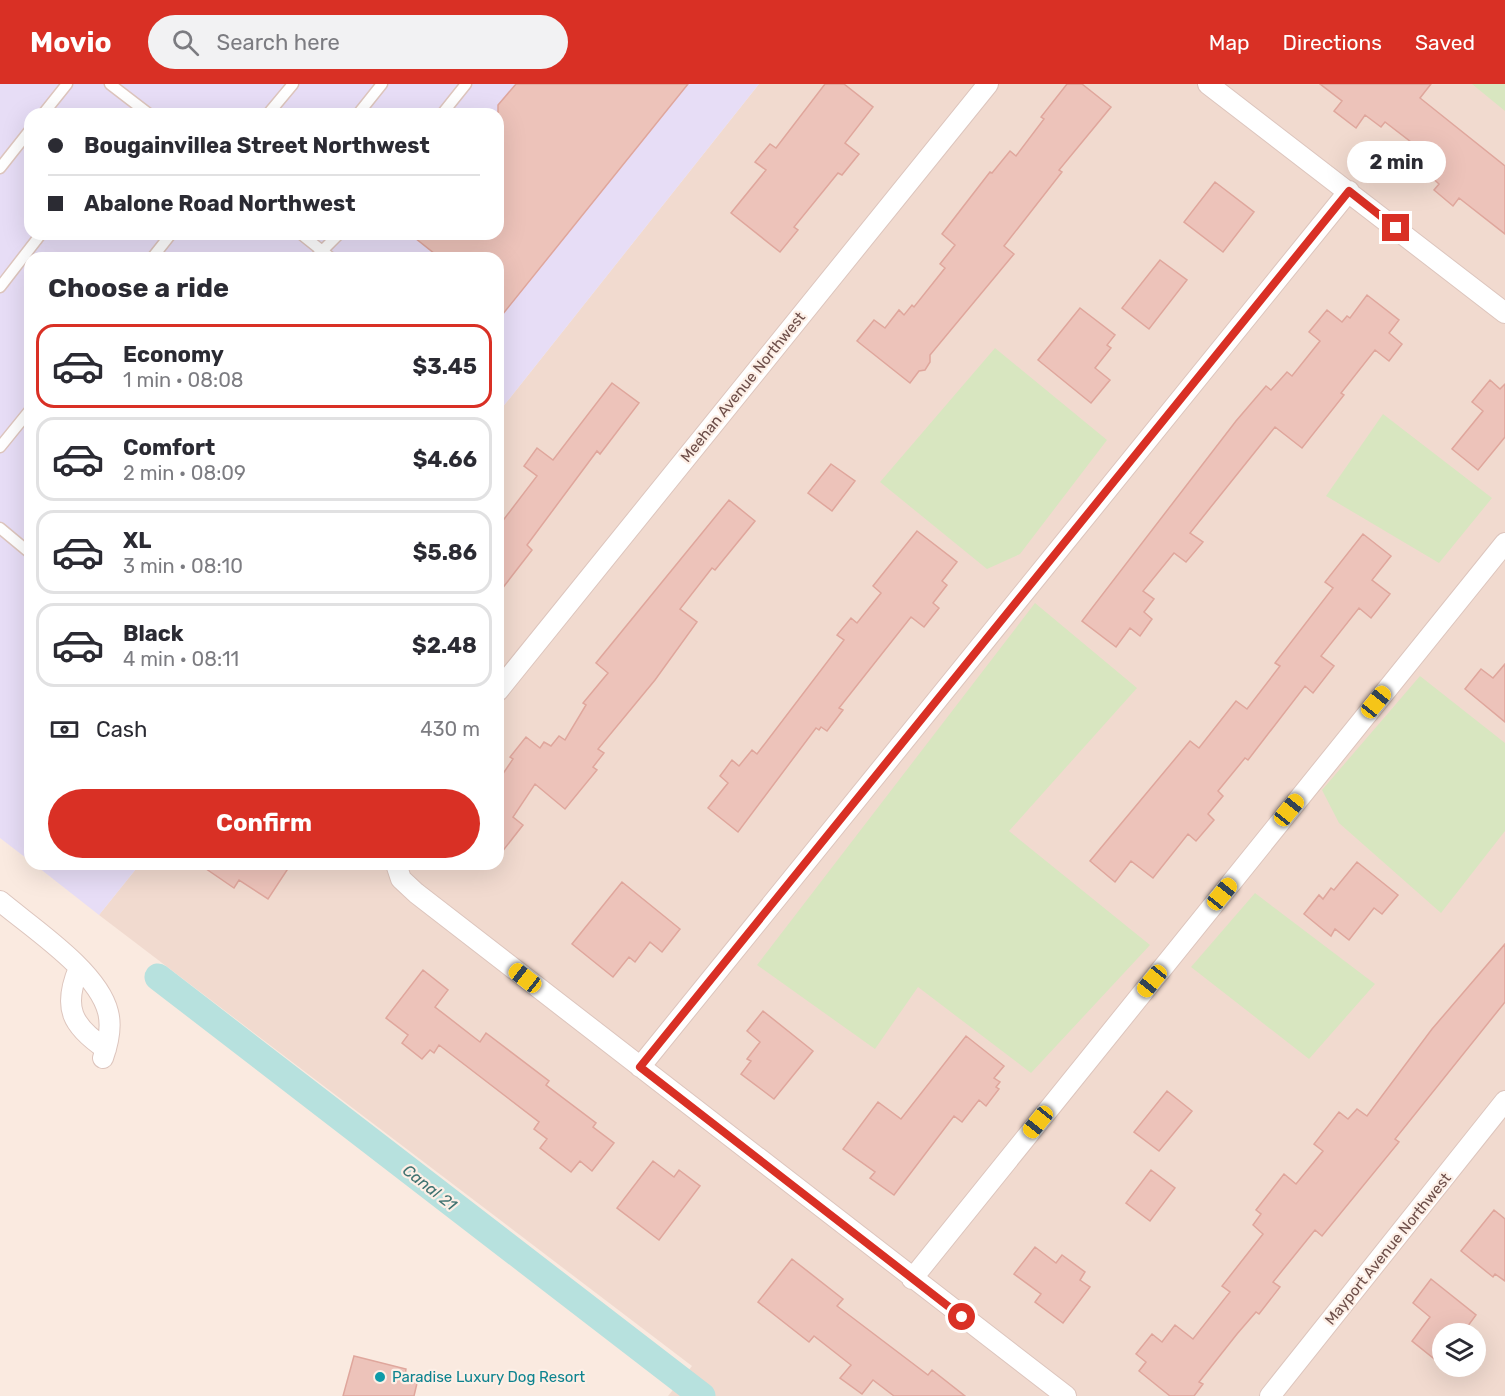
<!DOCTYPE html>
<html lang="en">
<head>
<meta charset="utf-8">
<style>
	body { margin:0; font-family:Rubik,sans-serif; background:#f2f2f3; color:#2b2b33; height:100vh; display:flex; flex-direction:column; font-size:22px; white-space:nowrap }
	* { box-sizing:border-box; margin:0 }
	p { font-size:20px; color:#7c7c81 }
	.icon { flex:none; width:33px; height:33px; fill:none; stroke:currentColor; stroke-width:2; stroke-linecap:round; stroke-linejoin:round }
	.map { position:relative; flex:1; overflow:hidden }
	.drawer { position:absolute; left:24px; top:168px; width:480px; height:618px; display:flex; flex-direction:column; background:#fff; border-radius:18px; box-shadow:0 6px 24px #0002 }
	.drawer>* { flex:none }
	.top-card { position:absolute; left:24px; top:24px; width:480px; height:132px; border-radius:18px; box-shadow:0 6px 24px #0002; display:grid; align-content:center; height:132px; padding:0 24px; background:#fff }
	.fabs { position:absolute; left:1432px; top:1239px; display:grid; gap:12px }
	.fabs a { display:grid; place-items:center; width:54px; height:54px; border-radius:50%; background:#fff; box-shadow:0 6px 24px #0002; font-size:30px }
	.end { position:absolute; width:27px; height:27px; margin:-14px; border:8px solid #d93025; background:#fff; box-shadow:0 0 0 3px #fff }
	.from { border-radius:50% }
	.bubble { position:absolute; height:42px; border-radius:21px; background:#fff; box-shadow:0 6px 24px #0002; font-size:20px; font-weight:700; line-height:42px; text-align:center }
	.car { position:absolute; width:18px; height:36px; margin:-18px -9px; border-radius:8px; box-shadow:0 0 4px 2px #0007; background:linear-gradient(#f5c518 24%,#345 0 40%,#f5c518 0 76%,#345 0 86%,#f5c518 0) }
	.top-card b { display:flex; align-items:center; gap:21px; height:57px; font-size:22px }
	.top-card b+b { border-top:2px solid #e1e1e2 }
	.top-card i { width:15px; height:15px; background:#2b2b33 }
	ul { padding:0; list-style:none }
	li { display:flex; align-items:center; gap:18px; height:84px; margin:0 12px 9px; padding:0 12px; border:3px solid #e1e1e2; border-radius:18px }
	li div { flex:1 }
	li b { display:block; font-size:22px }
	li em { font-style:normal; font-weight:700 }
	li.selected { border-color:#d93025 }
	li>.icon { width:54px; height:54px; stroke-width:1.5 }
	h2 { padding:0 24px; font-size:27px; line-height:72px }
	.pay { display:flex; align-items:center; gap:15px; height:66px; padding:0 24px; font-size:22px }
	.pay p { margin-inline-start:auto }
	.cta { display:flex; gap:12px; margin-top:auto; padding:12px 24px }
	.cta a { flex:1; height:69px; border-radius:36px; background:#d93025; color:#fff; font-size:24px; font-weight:700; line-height:69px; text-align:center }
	header { display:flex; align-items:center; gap:36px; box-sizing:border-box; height:84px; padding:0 30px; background:#d93025; color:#fff }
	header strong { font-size:28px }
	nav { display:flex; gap:33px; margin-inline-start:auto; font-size:21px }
	.search { width:420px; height:54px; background:#f2f2f3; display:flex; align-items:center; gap:15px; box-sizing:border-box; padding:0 21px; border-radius:33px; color:#7c7c81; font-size:22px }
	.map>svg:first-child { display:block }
	.residential { fill:#f1dacf; fill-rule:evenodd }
	.education { fill:#e7ddf6; fill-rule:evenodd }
	.green { fill:#d8e6c0 }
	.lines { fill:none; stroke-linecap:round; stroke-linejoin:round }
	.canal { stroke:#b7e1de; stroke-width:27 }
	.building { fill:#edc3ba; stroke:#dfa69c; stroke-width:1.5 }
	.service-casing { stroke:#ddc5bd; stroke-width:13 }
	.minor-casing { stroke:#ddc5bd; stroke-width:22 }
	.service { stroke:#fff; stroke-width:10 }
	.minor { stroke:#fff; stroke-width:20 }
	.route { stroke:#d93025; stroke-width:8 }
	.culture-dot { fill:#0f9aa8; stroke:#fdefe6; stroke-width:2 }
	.labels { text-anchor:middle; stroke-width:4.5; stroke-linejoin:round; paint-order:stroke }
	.street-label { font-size:15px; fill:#6e4f4a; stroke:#fdefe6 }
	.culture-label { font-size:15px; fill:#0d838f; stroke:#fdefe6; text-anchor:start }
	.water-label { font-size:16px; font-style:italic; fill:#407371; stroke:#fdefe6 }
</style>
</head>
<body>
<header>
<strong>Movio</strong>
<div class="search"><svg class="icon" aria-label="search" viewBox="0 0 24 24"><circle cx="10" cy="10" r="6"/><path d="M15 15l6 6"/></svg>Search here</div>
<nav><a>Map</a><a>Directions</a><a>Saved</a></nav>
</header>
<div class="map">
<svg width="1505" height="1312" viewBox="0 0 1505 1312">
	<rect width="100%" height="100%" fill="#faeae0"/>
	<path class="residential" d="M759 0H1489L1505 12V1312H668L692 1282 99 831 140 780H498V329ZM1443 1250H1476V1282H1443Z"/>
	<path class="education" d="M0 0H759L498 329V174H30V777L0 754ZM30 30H498V150H30Z
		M34 780H140L99 831Z"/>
	<path class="green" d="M1472 0H1505V27Z
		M995 264 1107 356 1020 470 987 485 880 398Z
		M1383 330 1492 414 1439 479 1326 412Z
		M1035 519 1137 604 1009 747 1150 861 1031 989 918 903 875 965 757 881Z
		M1420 592 1505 659V747L1441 829 1339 739 1322 706Z
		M1255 809 1375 900 1309 975 1191 883Z"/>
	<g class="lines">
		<path class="canal" d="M158 893 702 1312"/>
	</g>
	<path class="building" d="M516 0H688L498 236V174H440L410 150H498V21Z
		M825 0H844L873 23 845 59 859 70 842 91 838 89 794 143 798 146 780 168 731 129 766 86 755 78 770 60 776 64Z
		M1067 0H1082L1111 23 1059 86 1062 88 1004 162 1014 170 930 271V278L925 286 919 287 910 299 857 257 874 236 885 244 899 226 904 231 912 221 914 223 945 184 940 180 955 161 942 150 990 88 992 89 1010 67 1016 72 1044 35 1041 33Z
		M1320 0H1431L1420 14 1505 82V150L1459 114 1453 122 1434 106 1439 100 1412 75 1420 65 1385 38 1381 43 1365 31 1356 44 1334 27 1342 17Z
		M1215 98 1254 128 1223 168 1184 138Z
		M1160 176 1187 196 1149 245 1122 224Z
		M1367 211 1399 236 1389 249 1402 260 1389 277 1375 266 1341 309 1344 311 1302 364 1275 343 1190 449 1203 458 1186 478 1174 469 1143 507 1154 515 1144 528 1152 535 1140 552 1130 544 1116 563 1082 537 1236 337 1266 302 1271 306 1287 288 1292 292 1320 257 1309 248 1327 226 1342 238 1347 232 1350 234Z
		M1080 224 1115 251 1107 261 1111 264 1095 284 1110 296 1091 319 1038 276Z
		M1490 296 1500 305 1505 300V353L1478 386 1452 365 1483 327 1472 318Z
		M612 299 639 319 600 370 597 367 527 461 532 466 498 510V443L537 392 524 382 537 364 553 376Z
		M831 380 855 397 832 427 808 409Z
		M729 416 755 437 715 486 712 484 680 525 697 538 655 596 598 665 604 669 593 683 597 686 565 725 535 700 513 733 523 741 498 773V697L513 675 510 673 526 653 540 664 544 658 551 662 559 652 565 656 586 621 583 619 608 589 596 579Z
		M917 447 957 478 942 497 947 501 933 519 939 524 924 543 911 533 839 624 843 626 827 647 821 643 819 646 816 644 738 748 708 724 728 699 720 692 732 676 739 682 752 666 757 670 844 556 837 551 851 534 857 539 881 509 873 502Z
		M1363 450 1391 472 1372 496 1390 510 1371 534 1359 524 1321 572 1334 582 1313 609 1305 602 1248 676 1245 674 1218 707 1223 712 1208 730 1214 736 1196 757 1188 750 1153 794 1131 777 1115 798 1090 777 1190 657 1199 664 1236 617 1247 625 1280 582 1275 579 1333 504 1325 498Z
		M1505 580V638L1465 605 1481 585 1493 594Z
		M1357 778 1398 811 1382 830 1374 824 1349 856 1335 845 1331 852 1304 830 1319 811 1323 815 1331 804 1334 806Z
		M199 780H291L268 815 239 796 234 804Z
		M622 798 680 845 662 868 650 858 635 878 629 873 613 893 572 860Z
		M1505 860V918L1395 1055 1399 1058 1322 1152 1315 1146 1273 1198 1280 1203 1259 1230 1256 1228 1237 1250 1199 1298 1203 1300 1194 1312H1170L1139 1287 1146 1278 1136 1270 1152 1250 1162 1258 1175 1241 1193 1255 1230 1208 1222 1202 1263 1150 1253 1141 1261 1130 1256 1126 1284 1090 1296 1100 1323 1067 1314 1060 1339 1028 1348 1035 1357 1025 1367 1032 1432 945Z
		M423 886 448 906 435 923 480 958 486 949 549 997 546 1001 596 1039 593 1043 614 1059 592 1087 580 1077 571 1088 540 1064 547 1055 534 1045 539 1038 439 961 434 969 430 966 422 975 402 959 408 951 386 934Z
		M763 927 813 967 774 1015 741 990 751 977 747 975 760 958 747 947Z
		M966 952 1004 982 994 994 1000 998 996 1003 999 1005 986 1022 979 1016 962 1038 954 1032 894 1111 870 1094 875 1088 843 1065 878 1018 901 1035Z
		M1167 1007 1192 1027 1159 1067 1134 1048Z
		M653 1077 674 1093 679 1086 700 1102 659 1156 617 1124Z
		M1151 1086 1175 1104 1150 1137 1126 1119Z
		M1494 1126 1505 1135V1197L1495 1190 1493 1193 1461 1167Z
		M1035 1163 1056 1179 1062 1171 1085 1188 1080 1196 1090 1203 1063 1239 1035 1218 1041 1210 1014 1190Z
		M792 1175 843 1215 837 1222 928 1291 932 1286 965 1312H894L873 1296 862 1310 840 1294 851 1281 814 1252 809 1258 758 1218Z
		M1431 1195 1476 1231 1462 1250H1443V1282L1412 1257 1430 1233 1413 1219Z
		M354 1272 406 1285 405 1292 418 1295 414 1312H343Z"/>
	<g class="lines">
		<defs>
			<path id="service" d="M110 0 149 30
				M43 30 67 0
				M268 30 293 0
				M358 30 382 0
				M442 30 466 0
				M0 84 30 46
				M301 150 331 174
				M152 174 171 150
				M315 174 339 150
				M0 203 41 150
				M0 363 30 326
				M0 444 30 469"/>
			<path id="minor" d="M1208 0 1505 229
				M498 607 988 0
				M396 780 401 795 416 809 1066 1312
				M0 817C32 844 98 887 108 928 112 943 108 960 103 974
				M79 884C62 924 72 942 106 965
				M640 983 1349 107
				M912 1195 1505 459
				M1270 1312 1505 1017"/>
		</defs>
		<use href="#service" class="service-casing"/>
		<use href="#minor" class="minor-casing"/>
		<use href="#service" class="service"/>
		<use href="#minor" class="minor"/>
	</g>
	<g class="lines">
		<path class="route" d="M962 1233 640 983 1349 107 1396 144"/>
	</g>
	<circle class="culture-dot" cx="380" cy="1293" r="6"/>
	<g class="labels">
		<g class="street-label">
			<text transform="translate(743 303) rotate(-51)" y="5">Meehan Avenue Northwest</text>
			<text transform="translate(1388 1165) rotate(-51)" y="5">Mayport Avenue Northwest</text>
		</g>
		<g class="culture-label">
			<text x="392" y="1298">Paradise Luxury Dog Resort</text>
		</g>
		<g class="water-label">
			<text transform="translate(430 1103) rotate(38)" y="6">Canal 21</text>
		</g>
	</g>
</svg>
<div class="fabs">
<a><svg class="icon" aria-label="layers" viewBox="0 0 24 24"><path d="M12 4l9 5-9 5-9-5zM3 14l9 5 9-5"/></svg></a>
</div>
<i class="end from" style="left:962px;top:1233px"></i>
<i class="end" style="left:1396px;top:144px"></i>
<div class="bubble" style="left:1347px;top:57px;width:99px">2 min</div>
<i class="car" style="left:1376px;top:618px;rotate:39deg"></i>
<i class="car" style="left:1289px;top:726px;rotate:39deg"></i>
<i class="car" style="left:1222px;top:810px;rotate:39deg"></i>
<i class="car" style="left:525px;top:894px;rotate:308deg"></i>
<i class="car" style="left:1152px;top:897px;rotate:219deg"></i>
<i class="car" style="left:1038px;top:1038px;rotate:219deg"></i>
<div class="top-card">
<b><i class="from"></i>Bougainvillea Street Northwest</b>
<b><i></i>Abalone Road Northwest</b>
</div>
<section class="drawer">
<h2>Choose a ride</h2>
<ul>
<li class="selected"><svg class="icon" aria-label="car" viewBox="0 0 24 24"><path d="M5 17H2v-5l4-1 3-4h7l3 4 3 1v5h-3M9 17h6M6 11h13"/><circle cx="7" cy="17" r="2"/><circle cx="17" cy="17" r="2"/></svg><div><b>Economy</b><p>1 min · 08:08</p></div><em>$3.45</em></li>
<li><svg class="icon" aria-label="car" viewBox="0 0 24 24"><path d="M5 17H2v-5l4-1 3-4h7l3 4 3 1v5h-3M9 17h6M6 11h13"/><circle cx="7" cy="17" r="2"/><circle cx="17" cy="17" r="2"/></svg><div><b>Comfort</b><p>2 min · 08:09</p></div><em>$4.66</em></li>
<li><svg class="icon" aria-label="car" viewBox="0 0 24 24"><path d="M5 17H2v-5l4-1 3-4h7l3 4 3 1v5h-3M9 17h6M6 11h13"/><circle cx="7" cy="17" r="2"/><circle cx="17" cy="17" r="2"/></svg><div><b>XL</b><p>3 min · 08:10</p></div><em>$5.86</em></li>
<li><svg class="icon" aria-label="car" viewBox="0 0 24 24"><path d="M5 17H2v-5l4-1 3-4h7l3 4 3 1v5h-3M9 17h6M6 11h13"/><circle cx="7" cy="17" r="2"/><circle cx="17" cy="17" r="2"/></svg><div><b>Black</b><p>4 min · 08:11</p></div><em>$2.48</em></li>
</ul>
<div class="pay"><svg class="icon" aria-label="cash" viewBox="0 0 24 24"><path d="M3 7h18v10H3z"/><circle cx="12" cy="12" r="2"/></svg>Cash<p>430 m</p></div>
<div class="cta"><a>Confirm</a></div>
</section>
</div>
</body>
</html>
